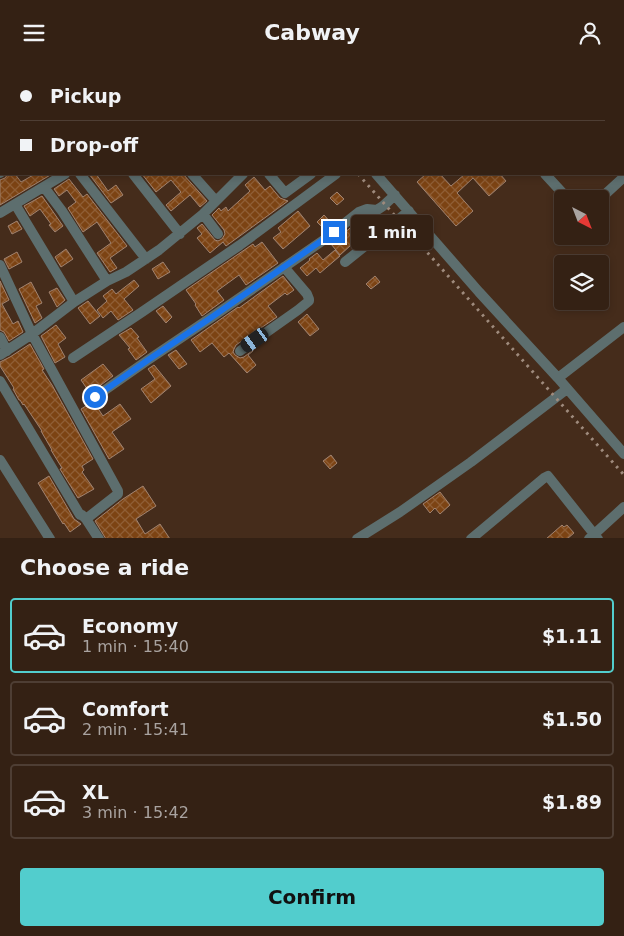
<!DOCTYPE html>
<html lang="en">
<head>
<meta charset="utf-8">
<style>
	body { margin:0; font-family:"DejaVu Sans",sans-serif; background:#3c291d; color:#f1f3f6; height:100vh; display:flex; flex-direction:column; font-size:19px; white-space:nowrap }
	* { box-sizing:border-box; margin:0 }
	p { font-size:16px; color:#a9a3a0 }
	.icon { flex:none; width:28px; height:28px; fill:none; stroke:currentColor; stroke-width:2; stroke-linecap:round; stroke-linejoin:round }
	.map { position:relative; height:473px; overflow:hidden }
	.details { display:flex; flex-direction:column; background:#342114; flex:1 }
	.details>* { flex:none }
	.hud { position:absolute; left:0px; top:0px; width:625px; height:110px; box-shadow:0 2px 8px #0003,0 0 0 1px #4e3e34; display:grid; align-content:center; height:110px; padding:0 20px; background:#342114 }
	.needle { width:32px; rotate:138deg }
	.controls { position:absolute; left:554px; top:125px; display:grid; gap:10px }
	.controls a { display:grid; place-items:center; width:55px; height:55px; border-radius:5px; background:#342114; box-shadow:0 2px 8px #0003,0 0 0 1px #4e3e34; font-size:25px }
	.end { position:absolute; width:22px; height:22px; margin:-11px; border:6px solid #1a73e8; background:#fff; box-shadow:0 0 0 2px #fff }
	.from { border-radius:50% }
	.bubble { position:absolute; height:35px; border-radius:5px; background:#342114; box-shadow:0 2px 8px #0003,0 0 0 1px #4e3e34; font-size:16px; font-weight:700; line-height:35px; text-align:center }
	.car { position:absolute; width:15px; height:30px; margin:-15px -8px; border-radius:6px; box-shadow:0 0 4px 1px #0007; background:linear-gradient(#222 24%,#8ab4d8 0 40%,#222 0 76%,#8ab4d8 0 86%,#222 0) }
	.hud b { display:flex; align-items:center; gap:18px; height:48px; font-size:19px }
	.hud b+b { border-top:1px solid #4e3e34 }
	.hud i { width:12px; height:12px; background:#f1f3f6 }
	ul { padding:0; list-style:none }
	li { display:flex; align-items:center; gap:15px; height:75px; margin:0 10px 8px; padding:0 10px; border:2px solid #4e3e34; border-radius:5px }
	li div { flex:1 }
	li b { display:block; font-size:19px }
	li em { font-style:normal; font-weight:700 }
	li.active { border-color:#52cdcd }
	li>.icon { width:45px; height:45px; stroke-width:1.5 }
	h2 { padding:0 20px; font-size:22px; line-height:60px }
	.button { display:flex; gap:10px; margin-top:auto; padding:10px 20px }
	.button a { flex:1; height:58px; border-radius:5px; background:#52cdcd; color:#111; font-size:20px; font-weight:700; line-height:58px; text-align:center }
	header { display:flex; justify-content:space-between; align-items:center; height:65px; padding:0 20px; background:#342114; font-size:22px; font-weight:700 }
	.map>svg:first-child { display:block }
	.building { fill:url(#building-cross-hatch); stroke:#a18370 }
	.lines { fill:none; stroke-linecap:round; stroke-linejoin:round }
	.minor { stroke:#5d6e6e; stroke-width:10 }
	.rail { stroke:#9f8b7d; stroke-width:3; stroke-dasharray:2.5 5; stroke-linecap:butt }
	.route { stroke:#1a73e8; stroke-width:6 }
</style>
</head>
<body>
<header><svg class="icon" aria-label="menu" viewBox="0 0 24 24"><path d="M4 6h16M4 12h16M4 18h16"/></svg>Cabway<svg class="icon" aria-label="person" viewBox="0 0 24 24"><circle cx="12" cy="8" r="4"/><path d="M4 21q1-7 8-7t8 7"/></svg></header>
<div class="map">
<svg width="624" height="474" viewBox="0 0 624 474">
	<defs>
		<pattern id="building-cross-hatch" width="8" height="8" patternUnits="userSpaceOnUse" patternTransform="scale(1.25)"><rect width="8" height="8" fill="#7c4313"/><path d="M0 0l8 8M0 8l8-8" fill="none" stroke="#8f5e35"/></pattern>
	</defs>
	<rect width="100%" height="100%" fill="#452c1b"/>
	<path class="building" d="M8 109H15L21 117 35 109H52L0 140V115L5 113Z
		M89 109H96L108 126 116 120 123 130 111 138Z
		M142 109H183L207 136 200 142 190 130 171 146 166 140 181 127 171 115 156 127Z
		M426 109H440L451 121 465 109H500L506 116 489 131 473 113 457 128 473 146 456 161 417 117Z
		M254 112 265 125 270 121 280 133 288 136 226 181 223 177 210 188 197 173 202 169 197 163 202 159 215 175 218 176 222 174 225 169 224 165 212 150 219 143 221 146 226 142 228 146 250 126 245 120Z
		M69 114 83 132 87 129 127 181 110 193 117 203 110 207 97 188 111 178 97 157 83 167 68 143 76 137 67 125 59 131 54 124Z
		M337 127 344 134 337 140 330 133Z
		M42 131 63 161 55 167 49 160 51 159 40 144 30 151 24 141Z
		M298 146 310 161 283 184 273 173 281 167 278 163Z
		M324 150 332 159 325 165 317 157Z
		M361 154 369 164 340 190 331 179Z
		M17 156 22 164 12 169 8 161Z
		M262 177 278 198 246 220 239 210 217 226 224 235 202 251 195 240 196 239 186 225 253 179 255 182Z
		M66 184 73 194 61 202 55 192Z
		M335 185 340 191 320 208 316 203 307 211 300 203 310 195 309 194 317 188 323 195Z
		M17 187 22 197 9 204 4 194Z
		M163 197 170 207 158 214 152 204Z
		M283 211 294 225 287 230 285 228 268 241 277 252 236 280 234 284 233 287 235 290 240 293 244 292 253 285V286L248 290 256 300 247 308 229 288 224 292 212 278 200 287 191 275 238 242 239 243Z
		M375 211 380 217 371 224 366 219Z
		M134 215 139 221 124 234 133 245 118 255 111 246 103 253 97 245 107 236 103 231 112 224 116 229Z
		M0 216 9 235 2 239 13 259 18 256 23 267 9 276 4 267 0 265Z
		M31 217 42 238 36 241 42 253 35 258 19 224Z
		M57 223 65 235 57 242 49 227Z
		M88 236 100 251 90 259 78 243Z
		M163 241 172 252 166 258 156 246Z
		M307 249 319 264 310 271 298 257Z
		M56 260 66 273 58 279 65 292 55 298 41 271Z
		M131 263 139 272 137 273 147 287 136 295 128 284 130 283 119 270Z
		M30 279 44 304 42 305 52 320 93 394 82 401 84 405 82 407 94 424 78 433 60 404 62 403 51 385H52L41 366H42L24 339 23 340 20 335H19L13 324 14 323 0 301V297L10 292Z
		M176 285 187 299 179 304 168 290Z
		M103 299 113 311 90 328 81 315Z
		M154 300 171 321 151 338 141 324 155 314 148 304Z
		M91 338 95 339 103 351 120 339 131 354 112 367 124 384 109 394 81 344Z
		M331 390 337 398 330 404 323 396Z
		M49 411 74 454 81 459 70 467 64 458 63 459 38 418Z
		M143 421 156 441 136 454 145 469 160 459 170 474H106L95 456 123 434Z
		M440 427 450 440 440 449 435 443 430 448 423 439Z
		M562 460 564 462 567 460 574 468 567 474H546Z"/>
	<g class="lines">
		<path class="minor" d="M280 0 281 1
			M450 0 451 1
			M65 1 66 0
			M161 1V0
			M0 66H1
			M0 108 1 107
			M80 109 146 194
			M133 109 180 169
			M192 109 216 136
			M269 109 285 128 311 109
			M376 109 479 227 558 313 624 389
			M545 109 568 134
			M44 122 62 146 107 216
			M600 134 624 112
			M15 139 74 237
			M0 148 65 109
			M203 149 218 169
			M345 197 409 146
			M0 200 32 269 118 426V429L86 454 82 450H80L0 316
			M0 272 7 286
			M240 286 298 245 309 236V234L307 229 284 202
			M0 290 32 269 74 237 107 216 126 207 159 185 203 149 243 109
			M73 293 142 247 240 180 336 109
			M558 313 624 262
			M95 332 148 295 212 252 325 174 359 147 367 144 377 145 383 141 395 130
			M0 395 50 474
			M86 454 99 474
			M357 474 400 447 471 397 567 324
			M471 474 544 413 548 411 598 474
			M589 474 624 442"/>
		<path class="rail" d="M262 0 263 1
			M358 109 624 410"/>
	</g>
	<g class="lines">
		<path class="route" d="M95 332 148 295 212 252 334 167"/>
	</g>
</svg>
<div class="controls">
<a><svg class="needle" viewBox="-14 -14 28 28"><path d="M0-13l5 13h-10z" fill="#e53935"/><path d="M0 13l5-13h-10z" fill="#a9a3a0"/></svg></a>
<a><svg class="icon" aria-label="layers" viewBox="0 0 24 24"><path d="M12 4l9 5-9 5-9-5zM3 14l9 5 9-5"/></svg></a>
</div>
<i class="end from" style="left:95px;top:332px"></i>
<i class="end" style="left:334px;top:167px"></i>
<div class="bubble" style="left:351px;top:150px;width:82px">1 min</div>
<i class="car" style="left:255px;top:275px;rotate:235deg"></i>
<div class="hud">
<b><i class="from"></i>Pickup</b>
<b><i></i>Drop-off</b>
</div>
</div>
<section class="details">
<h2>Choose a ride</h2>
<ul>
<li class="active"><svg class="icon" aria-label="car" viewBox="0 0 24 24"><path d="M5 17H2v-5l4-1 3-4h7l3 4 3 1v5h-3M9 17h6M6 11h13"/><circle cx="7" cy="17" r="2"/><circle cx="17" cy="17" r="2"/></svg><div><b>Economy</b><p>1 min · 15:40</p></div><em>$1.11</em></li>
<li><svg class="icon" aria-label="car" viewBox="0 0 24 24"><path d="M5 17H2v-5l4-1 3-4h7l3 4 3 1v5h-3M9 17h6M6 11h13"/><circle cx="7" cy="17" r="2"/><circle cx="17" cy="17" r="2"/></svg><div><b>Comfort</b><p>2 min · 15:41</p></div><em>$1.50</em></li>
<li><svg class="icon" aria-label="car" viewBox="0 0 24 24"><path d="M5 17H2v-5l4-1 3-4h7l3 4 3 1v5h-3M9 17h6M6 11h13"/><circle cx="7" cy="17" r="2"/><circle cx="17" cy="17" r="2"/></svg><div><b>XL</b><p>3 min · 15:42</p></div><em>$1.89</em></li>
</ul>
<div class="button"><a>Confirm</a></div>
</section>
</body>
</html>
